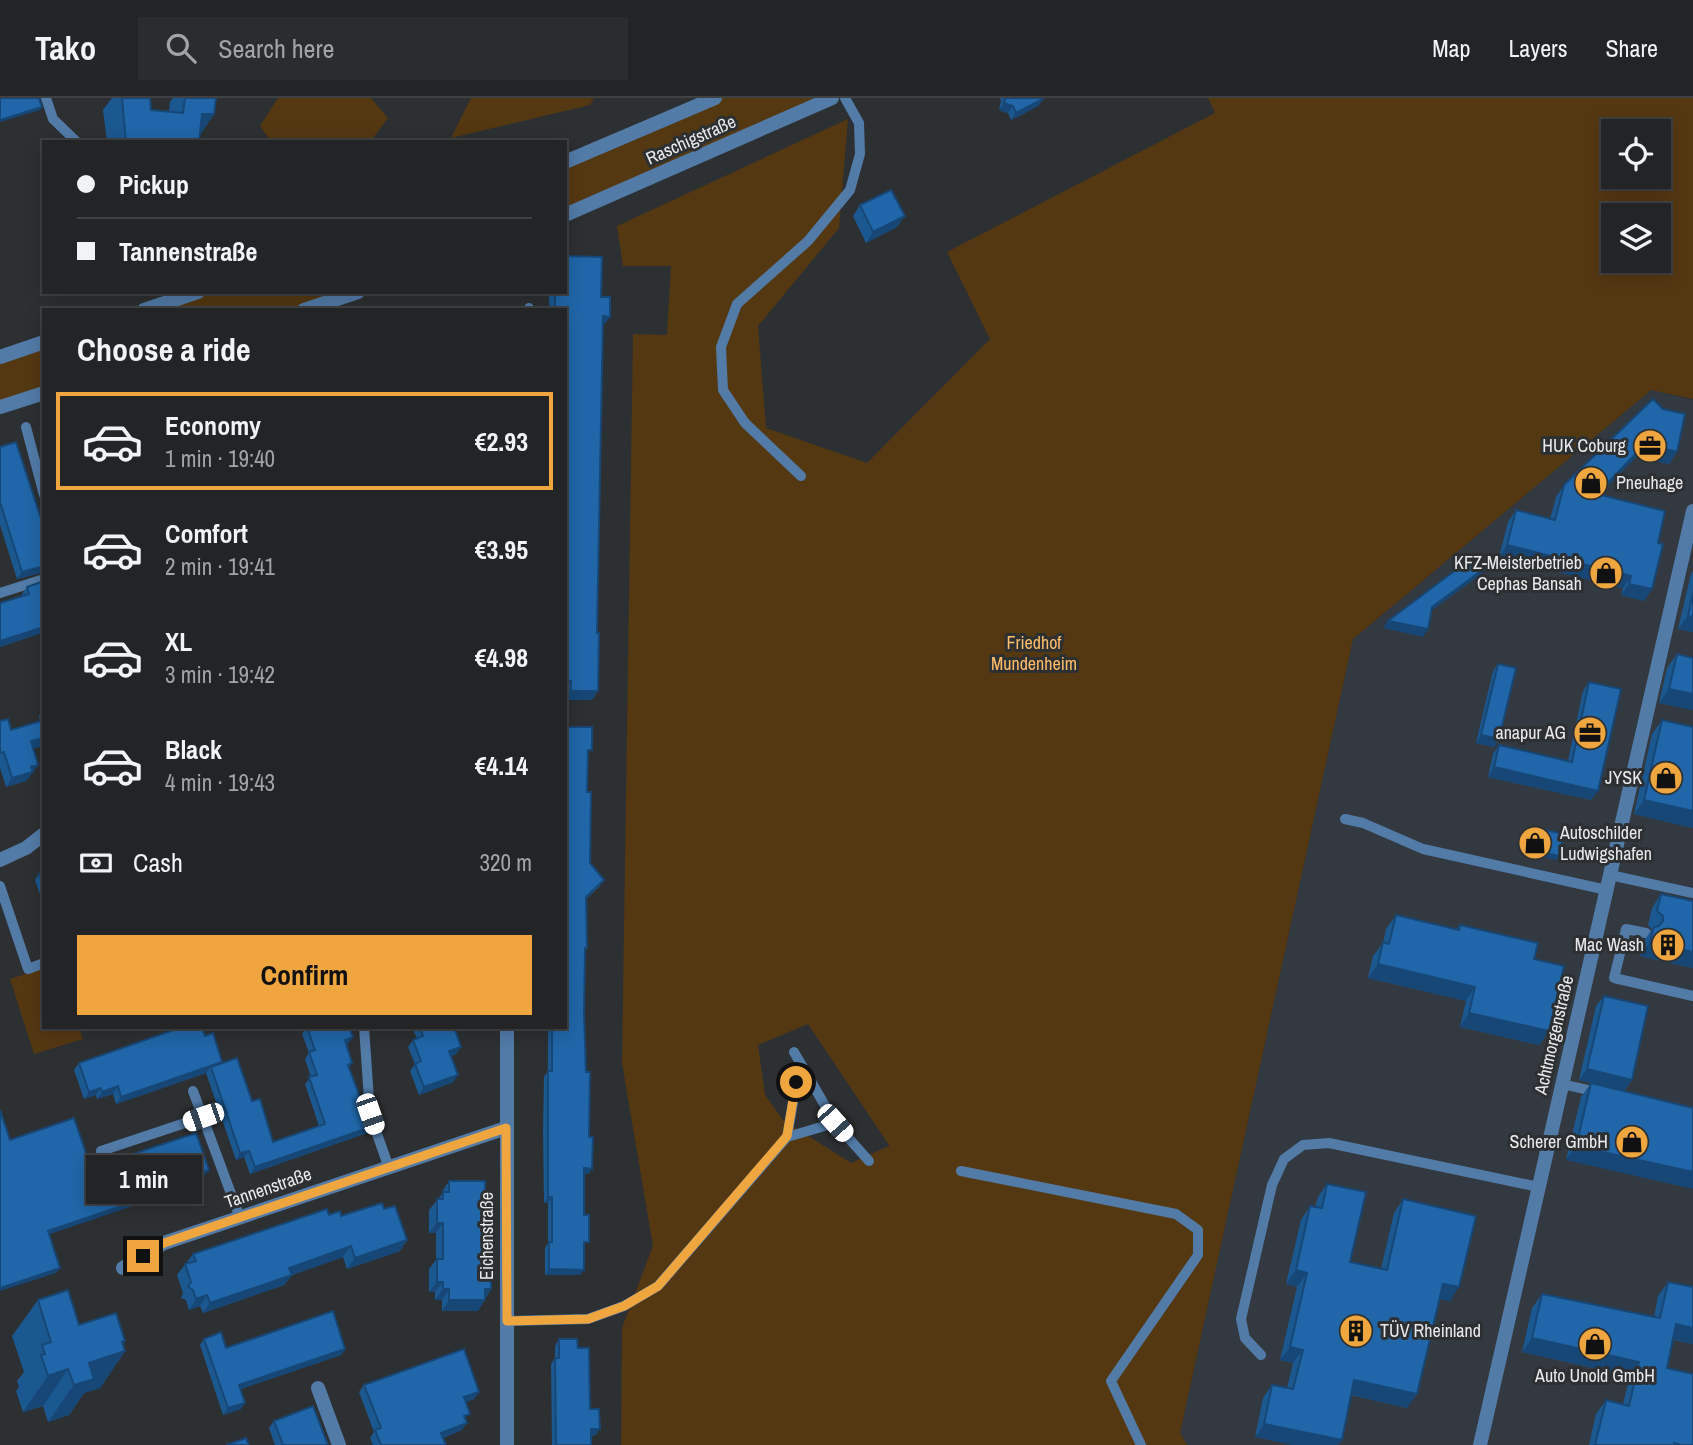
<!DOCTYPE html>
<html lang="en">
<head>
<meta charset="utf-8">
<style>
	body { margin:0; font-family:"Archivo Narrow",sans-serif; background:#2a2c2e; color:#f1f3f6; height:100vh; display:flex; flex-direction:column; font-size:26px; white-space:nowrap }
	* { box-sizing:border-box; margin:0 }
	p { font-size:23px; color:#a2a4a7 }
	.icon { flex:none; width:38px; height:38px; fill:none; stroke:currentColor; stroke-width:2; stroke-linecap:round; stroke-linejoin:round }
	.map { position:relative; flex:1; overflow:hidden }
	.details { position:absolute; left:42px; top:210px; width:525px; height:721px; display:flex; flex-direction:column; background:#222426; border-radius:0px; box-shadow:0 4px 18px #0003,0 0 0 2px #3f4143 }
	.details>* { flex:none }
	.hud { position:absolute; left:42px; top:42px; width:525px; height:154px; border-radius:0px; box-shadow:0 4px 18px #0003,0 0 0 2px #3f4143; display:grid; align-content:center; height:154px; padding:0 35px; background:#222426 }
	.buttons { position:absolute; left:1601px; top:21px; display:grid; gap:14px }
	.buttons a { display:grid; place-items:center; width:70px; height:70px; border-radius:0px; background:#222426; box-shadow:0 4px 18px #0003,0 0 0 2px #3f4143; font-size:35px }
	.end { position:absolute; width:32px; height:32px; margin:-16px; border:9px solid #f0a63f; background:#111; box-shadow:0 0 0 4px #111 }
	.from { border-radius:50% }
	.bubble { position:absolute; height:49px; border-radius:0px; background:#222426; box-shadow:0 4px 18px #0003,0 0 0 2px #3f4143; font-size:23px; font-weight:700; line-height:49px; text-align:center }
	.car { position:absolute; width:21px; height:42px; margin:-21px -10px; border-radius:9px; box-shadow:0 0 5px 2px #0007; background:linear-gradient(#fff 24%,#345 0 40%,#fff 0 76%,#345 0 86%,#fff 0) }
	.hud b { display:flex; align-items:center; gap:24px; height:66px; font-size:26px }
	.hud b+b { border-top:2px solid #3f4143 }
	.hud i { width:18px; height:18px; background:#f1f3f6 }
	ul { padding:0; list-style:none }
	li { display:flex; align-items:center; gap:21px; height:98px; margin:0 14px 10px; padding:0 21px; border:4px solid transparent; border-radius:0px }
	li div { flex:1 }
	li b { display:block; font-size:26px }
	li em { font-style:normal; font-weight:700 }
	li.on { border-color:#f0a63f }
	li>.icon { width:63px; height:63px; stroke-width:1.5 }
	h2 { padding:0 35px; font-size:32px; line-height:84px }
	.pay { display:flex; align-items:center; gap:18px; height:77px; padding:0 35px; font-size:26px }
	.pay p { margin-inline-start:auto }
	.cta { display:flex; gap:14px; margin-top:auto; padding:14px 35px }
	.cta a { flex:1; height:80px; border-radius:0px; background:#f0a63f; color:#111; font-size:28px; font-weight:700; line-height:80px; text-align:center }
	header { display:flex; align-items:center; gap:42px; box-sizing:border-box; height:98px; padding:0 35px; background:#222426; border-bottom:2px solid #3f4143 }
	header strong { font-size:33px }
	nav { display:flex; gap:38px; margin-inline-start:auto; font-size:24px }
	.search { width:490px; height:63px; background:#2a2c2e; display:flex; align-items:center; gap:18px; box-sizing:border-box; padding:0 24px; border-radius:0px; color:#a2a4a7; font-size:26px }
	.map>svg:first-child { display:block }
	.built { fill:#333940 }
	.green { fill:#543812; fill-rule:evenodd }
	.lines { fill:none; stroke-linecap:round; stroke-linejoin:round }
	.service { stroke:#527ba8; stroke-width:10 }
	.minor { stroke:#527ba8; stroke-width:14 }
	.tertiary { stroke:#527ba8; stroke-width:14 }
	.wall { fill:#1c5890 }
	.shaded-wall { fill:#174776 }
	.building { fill:#2166a8; stroke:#174776; stroke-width:2 }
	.route { stroke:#f0a63f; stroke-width:9 }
	.labels { text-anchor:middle; stroke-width:6; stroke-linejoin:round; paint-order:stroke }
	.street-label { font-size:18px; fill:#e9eaec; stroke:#2d3032 }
	.poi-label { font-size:18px; fill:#e9eaec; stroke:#2d3032; text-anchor:end }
	.park-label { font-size:18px; fill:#ffbd6b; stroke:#2d3032 }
</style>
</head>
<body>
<header>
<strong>Tako</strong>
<div class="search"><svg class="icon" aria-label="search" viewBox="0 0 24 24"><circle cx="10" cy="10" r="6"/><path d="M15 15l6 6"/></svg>Search here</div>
<nav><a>Map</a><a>Layers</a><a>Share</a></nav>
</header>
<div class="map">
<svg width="1693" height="1347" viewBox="0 0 1693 1347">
	<rect width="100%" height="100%" fill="#2d3032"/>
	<path class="built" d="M1651 292 1693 302V1347H1187L1180 1335 1353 541Z"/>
	<path class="green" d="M278 0H371L388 20 370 44H271L260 28Z
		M471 0H594L590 7 451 40Z
		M715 0H832L565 117V64Z
		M1208 0H1693V301L1651 292 1353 541 1180 1335 1187 1347H621L622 1230 653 1148 622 965 633 236 667 237 671 168H623L617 128 848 21 839 130 758 228 766 330 867 365 990 241 947 154 1215 15ZM1614 33H1659V79H1614ZM1614 117H1659V163H1614ZM808 926 889 1047V1048L851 1065 783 1022 765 997 758 947Z
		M198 194H358L304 212H144Z
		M44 244V295L0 309V259Z
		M44 870V929H79L83 941 34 956 10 881Z"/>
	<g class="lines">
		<path class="service" d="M46 0 53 21 77 44
			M529 212V210
			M26 329 44 397
			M801 378 745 325 723 292 721 249 737 206 808 143 850 92 860 56 859 25 845 0
			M0 495 44 481
			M1345 721 1363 725 1423 751 1607 792
			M1610 777 1693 795
			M0 788 28 871 44 865
			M1646 835 1626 831 1614 880 1693 898
			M364 929 370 1016 389 1070
			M794 954 835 1025 869 1063
			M1562 986 1597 994
			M193 993 240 1120
			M787 1039 800 964
			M101 1053 203 1019
			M961 1073 1176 1116 1198 1132V1157L1111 1283 1141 1347
			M507 1223 588 1221 624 1208 658 1188 787 1039 835 1025
			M1261 1257 1245 1240 1241 1221 1272 1087 1284 1061 1303 1047 1329 1045 1539 1089"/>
		<path class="minor" d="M0 762 26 750 44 736
			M507 929V1347
			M123 1170 164 1145 506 1030
			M318 1290 339 1347
			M1480 1347 1693 413"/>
		<path class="tertiary" d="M565 64 715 0
			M565 117 832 0
			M144 212 198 194
			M304 212 358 194
			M0 259 44 244
			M0 309 44 295"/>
	</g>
	<path class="wall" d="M112 0H122L151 12 169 13 170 4 173 0H216L214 16 200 37 199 44H107L103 12Z
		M1000 0H1042L1043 1 1038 8 1011 22 1008 15 999 12 1001 3Z
		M860 107 897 129 866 145 853 118Z
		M549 194H565L601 199 604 227H603L592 602H565V212H549Z
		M1653 301 1677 354 1669 366 1637 358 1599 396 1658 445 1652 491 1644 503 1621 497 1623 490 1499 459 1508 424 1516 412 1550 421 1556 399 1564 387Z
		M0 349 44 430V474L17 481 0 427Z
		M1693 473V534L1678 531 1691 476Z
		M27 489 44 534 0 549V505L22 498V496Z
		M1677 556 1693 560V612L1659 605 1667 570Z
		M1498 566 1499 641 1494 649 1476 645 1493 573Z
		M1589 584 1591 702 1488 679 1493 656 1499 647 1568 663 1583 593Z
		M44 610V648L33 650 38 667 26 683 6 689 0 670V623L11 632 40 623 39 618Z
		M1662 622 1693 629V730L1634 716 1652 636Z
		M588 657 587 694 590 765 600 788 586 801 587 850 585 854 584 916 589 1039 592 1071 588 1076H584L585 1150H584L580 1177H545V1150L548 1145V1105H544L543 1033 544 979 548 973V929H565Z
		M1532 729 1557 762 1525 755 1530 733Z
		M44 774V808L35 782 39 776Z
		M1661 796 1693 803V870L1640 858 1644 843 1652 831 1648 827 1652 810Z
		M1396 817 1456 831 1460 827 1534 861 1549 933 1539 947 1460 929 1466 903 1368 880 1373 858 1383 845 1386 831Z
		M1604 898 1632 982 1624 993 1566 1062 1581 999 1591 985 1579 982 1596 908Z
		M307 929 348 946 346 947 352 965 349 969 367 1035 250 1076 244 1059 236 1062 206 975 116 1006 113 996 97 1001 96 997 84 1001 74 972 79 965 205 938 222 964 252 1003 273 1044 319 1028 305 986 311 979 305 961 309 955 302 936Z
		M412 929H457L455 931 456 956 451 958 453 984 419 997 410 973 415 966 408 949 413 942 417 941Z
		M449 1083 491 1191 478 1213H442V1202H435V1194H429V1171L436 1162V1135H429V1112L442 1096V1094Z
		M1327 1086 1350 1164 1381 1171 1394 1115 1403 1101 1450 1203 1439 1201 1407 1310 1351 1297 1255 1339 1263 1300 1272 1287 1287 1290 1293 1265 1280 1262 1297 1189 1286 1186 1301 1122 1310 1108 1315 1109 1318 1099Z
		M384 1111 407 1142 400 1153 347 1171 343 1159 292 1177 284 1187 203 1215 200 1208 189 1212 186 1202 181 1200 183 1195 177 1177 193 1156 329 1117 341 1118Z
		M1668 1184 1693 1189V1246L1673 1242 1667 1270 1693 1347H1589L1596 1316 1606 1302 1623 1306 1630 1278 1522 1254 1532 1210 1542 1196 1654 1219 1658 1198Z
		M38 1202 79 1227 125 1243 123 1246 125 1253 100 1290 84 1295 69 1317 48 1324 43 1308 23 1314 16 1293 19 1289 17 1283 24 1274 12 1238Z
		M204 1241 226 1250 345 1251 341 1257 241 1291V1311L223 1317 200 1247Z
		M559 1241 578 1250 595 1338H591V1347H552L551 1266 555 1260V1248Z
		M364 1287 479 1294 474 1301 466 1304V1322L462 1332 443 1340 446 1347H373L370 1340 374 1334 359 1294Z
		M274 1323 328 1347H275L269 1330Z"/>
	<path class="shaded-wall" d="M1043 1 1038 8 1011 22 1016 15Z
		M1004 5 1013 8 1008 15 999 12Z
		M42 9 40 12 0 24V22Z
		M202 16H214L197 41Z
		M905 118 897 129 866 145 873 134Z
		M603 218 610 219 604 227H597Z
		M1645 346 1677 354 1669 366 1637 358 1588 408 1597 396Z
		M1507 447 1631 478 1623 490 1499 459Z
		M1489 467 1484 474 1427 516 1432 509Z
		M44 468V474L17 481 22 474Z
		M1629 486 1652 491 1644 503 1621 497Z
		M1688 518 1693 519V534L1678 531Z
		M1388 523 1428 531 1423 539 1383 530Z
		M44 529V534L0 549V543Z
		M565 583H571L565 592Z
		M1669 591 1693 596V612L1659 605Z
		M571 593H598L592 602H565Z
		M1481 637 1499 641 1494 649 1476 645Z
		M44 640V648L24 652 31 643Z
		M38 667 26 683 6 689 12 680 31 669Z
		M1494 669 1598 693 1591 702 1488 679Z
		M1644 702 1693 713V730L1634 716Z
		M1527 751 1559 758 1557 762 1525 755Z
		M1650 844 1693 854V870L1640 858Z
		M1378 866 1475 889 1466 903 1368 880Z
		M1469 915 1549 933 1539 947 1460 929Z
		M353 939 348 946 340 949 345 942Z
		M461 949 456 956 444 961 449 953Z
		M222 964 211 969 206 975 116 1006 121 999Z
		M1587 971 1632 982 1624 993 1579 982Z
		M458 977 453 984 419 997 424 989Z
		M118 988 113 996 97 1001 102 994Z
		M101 990 96 997 84 1001 89 994Z
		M371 1029 367 1035 250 1076 255 1069Z
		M1576 1048 1693 1074V1091L1566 1062Z
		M249 1053 244 1059 236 1062 240 1055Z
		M584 1070 592 1071 588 1076H580Z
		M209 1072 205 1077 163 1092 167 1087Z
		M169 1092 165 1097 44 1138 48 1133Z
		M548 1099H552L548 1105H544Z
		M437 1125H443L436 1135H429Z
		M407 1142 400 1153 347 1171 355 1160Z
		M351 1148 343 1159 292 1177 284 1187 203 1215 210 1205 289 1170Z
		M60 1170 56 1175 0 1193V1190Z
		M549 1171 584 1172 580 1177H545Z
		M1296 1172 1307 1175 1297 1189 1286 1186Z
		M437 1184H443L435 1194H429Z
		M1443 1186 1459 1189 1450 1203 1433 1199Z
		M443 1191H449L442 1202H435Z
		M485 1191H491L478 1213H442L449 1202Z
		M207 1197 200 1208 189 1212 196 1201Z
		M1676 1226 1693 1230V1246L1667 1240Z
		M1532 1240 1639 1264 1630 1278 1522 1254Z
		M125 1243 115 1257 125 1253 100 1290 84 1295 69 1317 48 1324 89 1265Z
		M1290 1249 1303 1252 1293 1265 1280 1262Z
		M345 1251 341 1257 235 1293 239 1287Z
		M68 1271 43 1308 23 1314 48 1278Z
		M1354 1282 1417 1296 1407 1310 1345 1295Z
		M479 1294 474 1301 459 1307 464 1299Z
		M245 1305 241 1311 223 1317 228 1310Z
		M467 1325 462 1332 436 1342 441 1335Z
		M1264 1326 1342 1342 1338 1347H1293L1255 1339Z
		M591 1331H600L595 1338H586Z"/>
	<path class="building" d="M0 0H39L42 9 0 22Z
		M122 0H150L151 12 183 15 185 0H216L214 16H202L199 44H126Z
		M1005 0H1042L1043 1 1016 15 1013 8 1004 5Z
		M891 92 905 118 873 134 860 107Z
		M565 158 602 159 601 199H610V219L603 218 597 535H599L598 593H571V583H565V250H566L567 218H565V212H555V194H565Z
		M1653 301 1663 311 1685 316 1677 354 1645 346 1597 396 1665 413 1658 445 1663 446 1652 491 1629 486 1631 478 1507 447 1516 412 1555 422 1564 387Z
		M16 344 44 430V468L22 474 0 404V349Z
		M1469 462 1489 467 1432 509 1428 531 1388 523Z
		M44 483V529L0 543V505L29 496 27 489Z
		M1693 494V519L1688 518Z
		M1677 556 1693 560V596L1669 591Z
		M1498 566 1516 570 1499 641 1481 637Z
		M1589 584 1621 591 1598 693 1494 669 1499 647 1572 664Z
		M8 621 11 632 44 622V640L31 643 38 667 31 669 33 674 12 680 4 654 0 655V623Z
		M1662 622 1693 629V713L1644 702Z
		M565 629H592V652H588L587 694H591L590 765 604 782 586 799 587 850H585L584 916 586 974H590L589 1039H593L592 1071 584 1070V1117H589V1144H584V1172L549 1171V1144H552V1099H548V973H552V929H565Z
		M1532 729 1564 736 1559 758 1527 751Z
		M44 774V790L39 776Z
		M1661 796 1693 803V854L1650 844 1654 829 1659 828 1663 823V818L1657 813Z
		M1396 817 1459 832 1460 827 1538 845 1534 861 1564 868 1549 933 1469 915 1475 889 1378 866 1383 844 1389 846Z
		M1604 898 1648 908 1632 982 1587 971Z
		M182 929H202L205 938 213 935 222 964 121 999 118 988 102 994 101 990 89 994 79 965Z
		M307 929H349L353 939 345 942 352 965 348 967 371 1029 255 1069 249 1053 240 1055 211 969 237 960 252 1003 260 1001 273 1044 325 1026 309 979 317 977 309 954 315 952Z
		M420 929H454L461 949 449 953 458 977 424 989 415 966 421 963 413 942 423 938Z
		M1591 985 1693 1010V1074L1576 1048Z
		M0 1012 10 1042 74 1020 91 1070 196 1035 209 1072 167 1087 169 1092 48 1133 60 1170 0 1190Z
		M449 1083H485V1094H491V1191H485V1202H449V1191H443V1184H437V1161H443V1125H437V1101H443V1094H449Z
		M1327 1086 1366 1094 1350 1164 1387 1172 1403 1101 1476 1118 1459 1189 1443 1186 1417 1296 1354 1282 1342 1342 1264 1326 1272 1287 1293 1291 1303 1252 1290 1249 1307 1175 1296 1172 1310 1108 1322 1110Z
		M382 1105 384 1111 395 1108 407 1142 355 1160 351 1148 289 1170 292 1177 210 1205 207 1197 196 1201 193 1192 188 1189 191 1184 185 1166 196 1163 193 1156 327 1111 329 1117 340 1113 341 1118Z
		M1668 1184 1693 1189V1230L1676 1226 1667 1270 1693 1276V1347H1682L1674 1345V1347H1595L1606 1302 1629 1308 1639 1264 1532 1240 1542 1196 1660 1220Z
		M68 1192 79 1227 116 1215 125 1243 122 1244 125 1253 89 1265 94 1281 74 1287 68 1271 48 1278 41 1257 45 1256 42 1247 51 1244 38 1202Z
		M333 1213 345 1251 239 1287 245 1305 228 1310 204 1241 221 1234 226 1250Z
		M559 1241H577L578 1250H589L590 1311H599L600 1331H591V1347H556L555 1260H559Z
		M464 1251 479 1294 464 1299 470 1316 464 1318 467 1325 441 1335 446 1347H381L375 1332 381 1330 364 1287Z
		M313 1308 328 1347H283L274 1323Z
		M246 1340 249 1347H226Z"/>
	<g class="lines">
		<path class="route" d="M143 1158 164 1145 506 1030 507 1223 588 1221 624 1208 658 1188 787 1038 796 984"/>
	</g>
	<defs>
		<symbol id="office-disc" viewBox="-11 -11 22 22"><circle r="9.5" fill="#f0a63f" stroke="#2d3032"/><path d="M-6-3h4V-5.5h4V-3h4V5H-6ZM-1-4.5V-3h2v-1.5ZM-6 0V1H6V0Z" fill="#111"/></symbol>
		<symbol id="shop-disc" viewBox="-11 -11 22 22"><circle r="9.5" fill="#f0a63f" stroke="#2d3032"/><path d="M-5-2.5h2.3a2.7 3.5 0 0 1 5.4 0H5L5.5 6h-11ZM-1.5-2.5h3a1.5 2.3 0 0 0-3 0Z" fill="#111"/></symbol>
		<symbol id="building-disc" viewBox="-11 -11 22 22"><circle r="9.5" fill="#f0a63f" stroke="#2d3032"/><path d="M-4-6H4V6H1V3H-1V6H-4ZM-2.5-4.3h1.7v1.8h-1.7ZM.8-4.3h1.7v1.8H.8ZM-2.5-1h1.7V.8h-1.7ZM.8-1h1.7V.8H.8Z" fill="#111"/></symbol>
	</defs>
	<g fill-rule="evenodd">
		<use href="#office-disc" x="1631" y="329" width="38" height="38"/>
		<use href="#shop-disc" x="1572" y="366" width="38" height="38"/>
		<use href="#shop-disc" x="1587" y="456" width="38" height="38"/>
		<use href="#office-disc" x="1571" y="616" width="38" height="38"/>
		<use href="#shop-disc" x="1647" y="661" width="38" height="38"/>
		<use href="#shop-disc" x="1516" y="726" width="38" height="38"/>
		<use href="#building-disc" x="1649" y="828" width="38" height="38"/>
		<use href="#shop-disc" x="1613" y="1025" width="38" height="38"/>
		<use href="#building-disc" x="1337" y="1214" width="38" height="38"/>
		<use href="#shop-disc" x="1576" y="1227" width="38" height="38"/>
	</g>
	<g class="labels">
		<g class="street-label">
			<text transform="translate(691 42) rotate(-24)" y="6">Raschigstraße</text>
			<text transform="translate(1554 937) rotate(-77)" y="6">Achtmorgenstraße</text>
			<text transform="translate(268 1090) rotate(-19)" y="6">Tannenstraße</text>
			<text transform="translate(487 1138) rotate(-90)" y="6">Eichenstraße</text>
		</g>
		<g class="poi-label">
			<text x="1626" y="354">HUK Coburg</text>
			<text x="1616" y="391" text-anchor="start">Pneuhage</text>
			<text x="1582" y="471">KFZ-Meisterbetrieb<tspan x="1582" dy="21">Cephas Bansah</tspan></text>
			<text x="1566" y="641">anapur AG</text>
			<text x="1642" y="686">JYSK</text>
			<text x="1560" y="741" text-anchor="start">Autoschilder<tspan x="1560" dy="21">Ludwigshafen</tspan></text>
			<text x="1644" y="853">Mac Wash</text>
			<text x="1608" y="1050">Scherer GmbH</text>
			<text x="1380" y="1239" text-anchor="start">TÜV Rheinland</text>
			<text x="1595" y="1284" text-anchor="middle">Auto Unold GmbH</text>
		</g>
		<g class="park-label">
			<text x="1034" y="551">Friedhof<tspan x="1034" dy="21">Mundenheim</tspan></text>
		</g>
	</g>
</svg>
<div class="buttons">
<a><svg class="icon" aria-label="locate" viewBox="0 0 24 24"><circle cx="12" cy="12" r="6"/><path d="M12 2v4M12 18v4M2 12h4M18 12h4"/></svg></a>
<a><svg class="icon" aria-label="layers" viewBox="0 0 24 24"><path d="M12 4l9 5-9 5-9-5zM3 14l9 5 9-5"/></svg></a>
</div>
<i class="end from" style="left:796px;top:984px"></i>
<i class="end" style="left:143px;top:1158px"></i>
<div class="bubble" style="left:86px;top:1057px;width:116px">1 min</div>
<i class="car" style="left:370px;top:1016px;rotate:161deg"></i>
<i class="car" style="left:203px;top:1019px;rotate:251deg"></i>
<i class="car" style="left:835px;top:1025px;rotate:138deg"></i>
<div class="hud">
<b><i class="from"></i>Pickup</b>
<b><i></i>Tannenstraße</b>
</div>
<section class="details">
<h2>Choose a ride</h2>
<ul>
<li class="on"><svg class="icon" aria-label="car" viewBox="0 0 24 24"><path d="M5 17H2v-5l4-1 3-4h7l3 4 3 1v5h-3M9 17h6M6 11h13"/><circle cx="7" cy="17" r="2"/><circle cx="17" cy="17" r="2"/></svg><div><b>Economy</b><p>1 min · 19:40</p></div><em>€2.93</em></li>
<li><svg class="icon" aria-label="car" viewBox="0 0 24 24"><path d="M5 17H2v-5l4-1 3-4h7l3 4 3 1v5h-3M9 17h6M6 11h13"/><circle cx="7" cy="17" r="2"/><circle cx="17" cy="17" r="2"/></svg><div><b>Comfort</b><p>2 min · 19:41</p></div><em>€3.95</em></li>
<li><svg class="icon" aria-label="car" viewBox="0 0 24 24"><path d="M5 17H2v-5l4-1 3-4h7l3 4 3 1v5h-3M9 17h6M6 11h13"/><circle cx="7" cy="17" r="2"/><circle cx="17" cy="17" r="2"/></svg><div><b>XL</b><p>3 min · 19:42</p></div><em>€4.98</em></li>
<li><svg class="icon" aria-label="car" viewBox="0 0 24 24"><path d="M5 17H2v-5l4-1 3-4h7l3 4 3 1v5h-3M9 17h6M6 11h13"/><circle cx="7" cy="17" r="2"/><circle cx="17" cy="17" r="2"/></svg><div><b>Black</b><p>4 min · 19:43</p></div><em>€4.14</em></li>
</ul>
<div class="pay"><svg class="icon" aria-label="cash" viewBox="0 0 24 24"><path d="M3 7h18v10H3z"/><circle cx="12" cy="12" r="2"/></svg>Cash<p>320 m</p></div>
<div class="cta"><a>Confirm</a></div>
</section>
</div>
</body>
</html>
